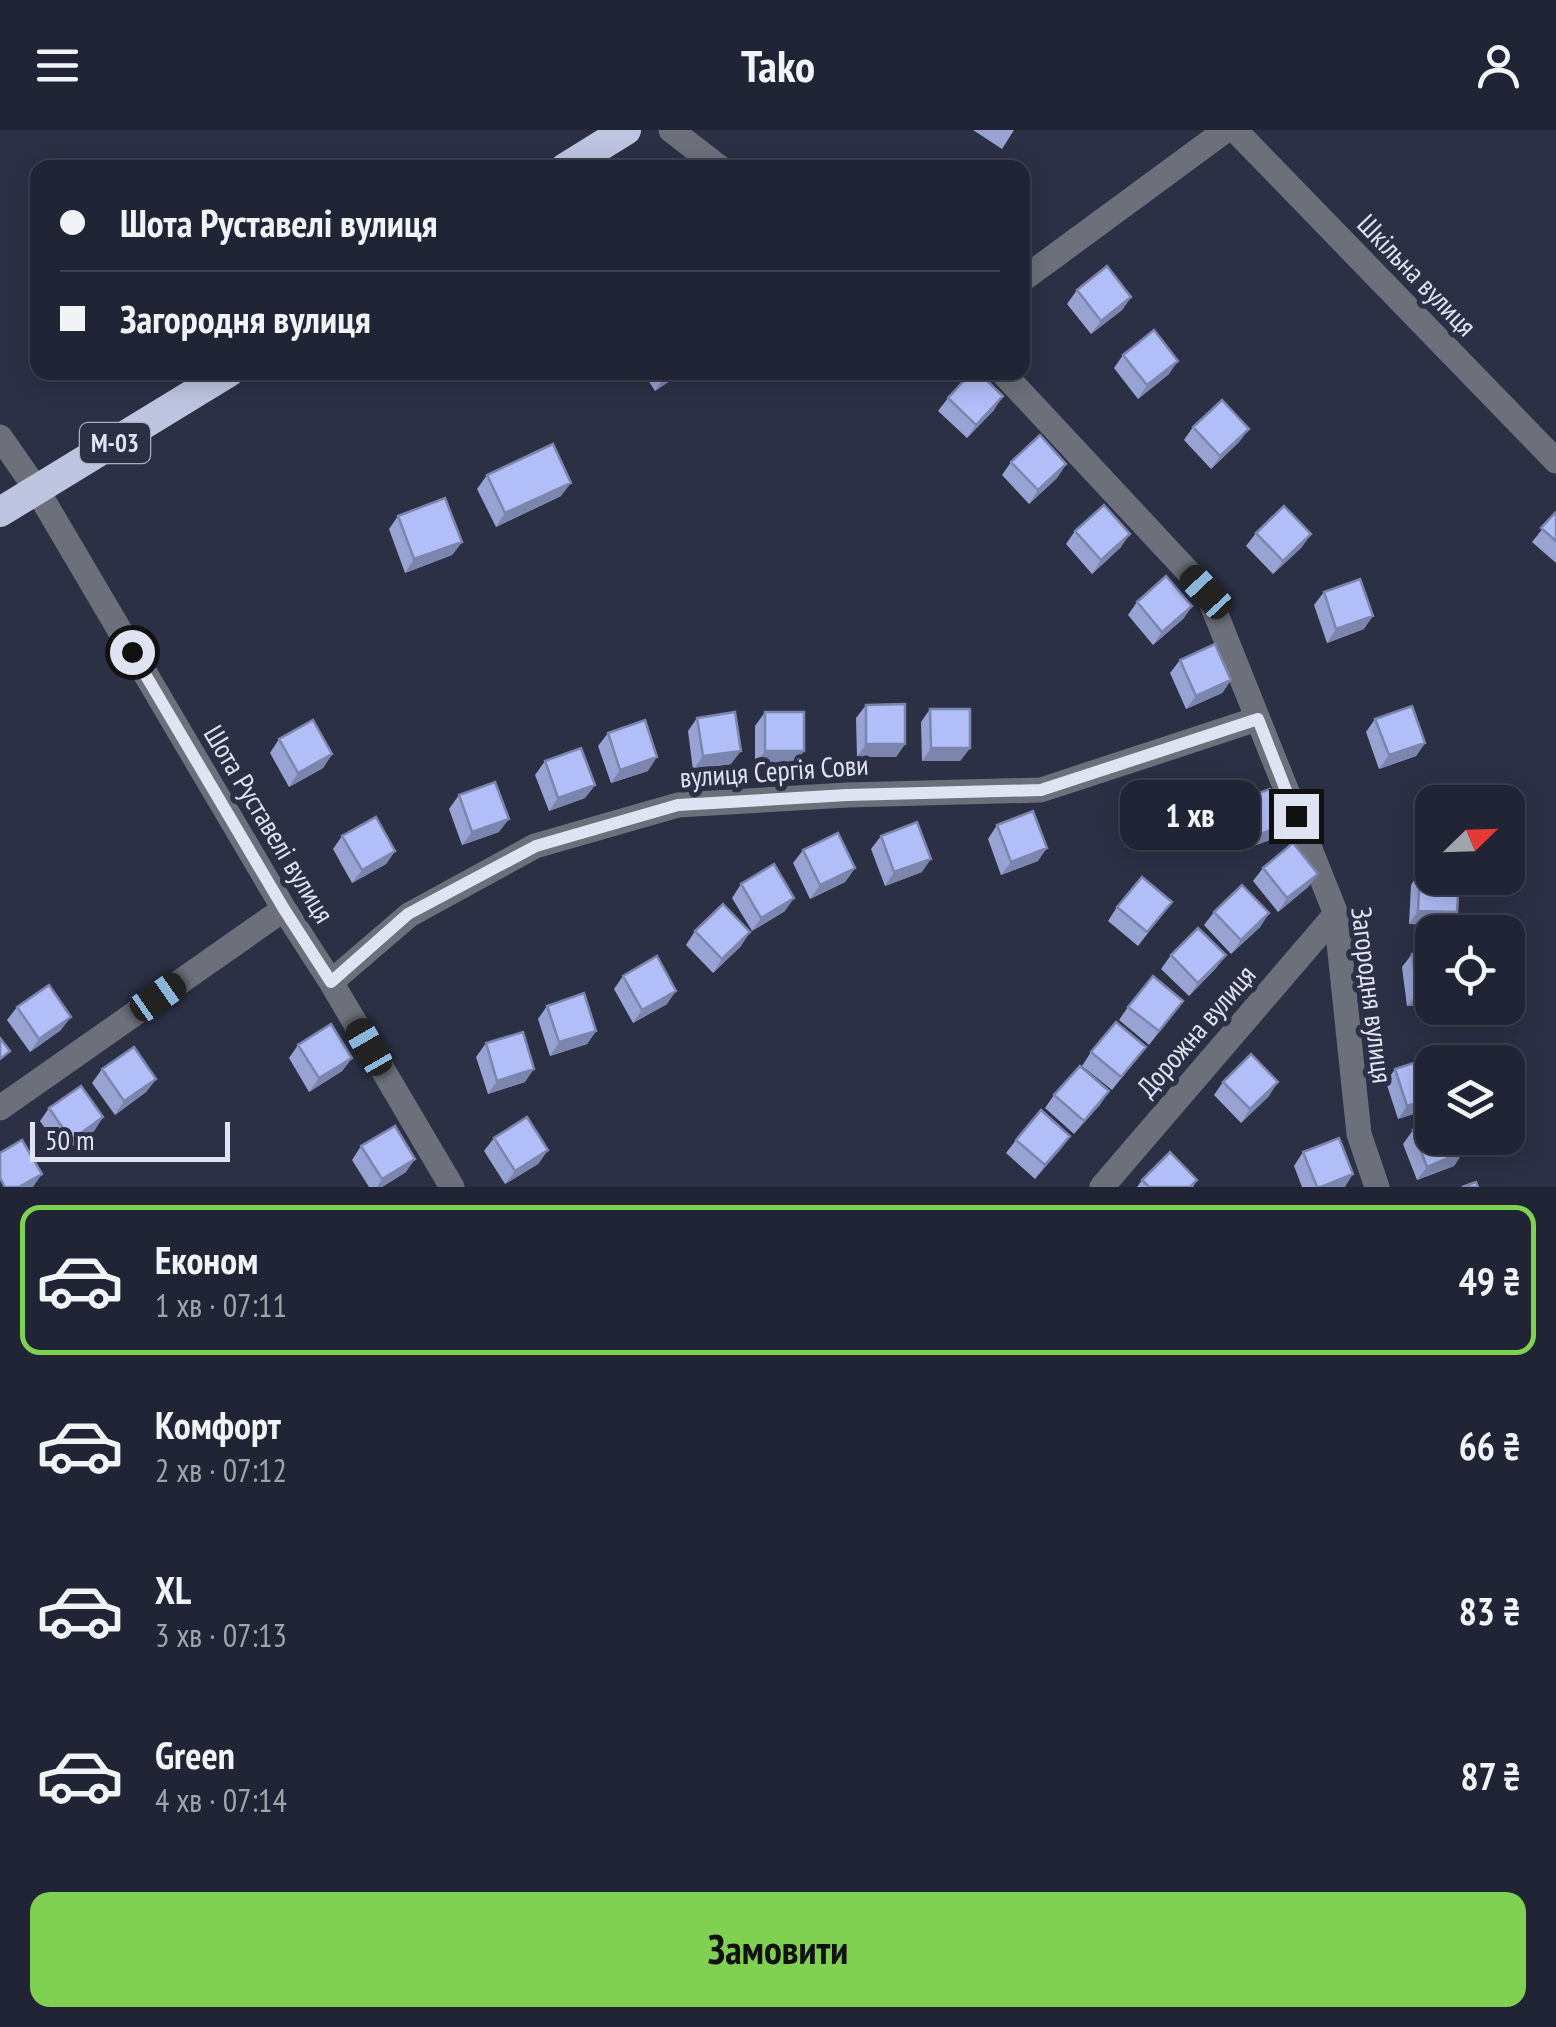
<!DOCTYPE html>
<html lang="uk">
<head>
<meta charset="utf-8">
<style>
	body { margin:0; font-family:"PT Sans Narrow",sans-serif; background:#282c3c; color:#f1f3f6; height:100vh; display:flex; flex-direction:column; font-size:38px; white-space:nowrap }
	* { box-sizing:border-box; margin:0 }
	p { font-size:32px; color:#a2a4ac }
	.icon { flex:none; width:55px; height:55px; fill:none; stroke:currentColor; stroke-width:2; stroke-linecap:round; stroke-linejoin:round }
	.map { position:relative; height:1057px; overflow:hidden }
	.details { display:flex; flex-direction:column; background:#202434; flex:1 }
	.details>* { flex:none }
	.hud { position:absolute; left:30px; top:30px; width:1000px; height:220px; border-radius:20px; box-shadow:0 5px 25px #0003,0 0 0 2px #3d414f; display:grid; align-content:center; height:220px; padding:0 30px; background:#202434 }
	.needle { width:65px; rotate:67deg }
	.controls { position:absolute; left:1415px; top:655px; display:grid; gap:20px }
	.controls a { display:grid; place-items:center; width:110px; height:110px; border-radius:20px; background:#202434; box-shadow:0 5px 25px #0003,0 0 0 2px #3d414f; font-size:50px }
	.scale { position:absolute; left:30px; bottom:25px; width:200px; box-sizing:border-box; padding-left:10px; border:5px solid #e0e4f2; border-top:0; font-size:28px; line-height:35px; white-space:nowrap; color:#e0e4f2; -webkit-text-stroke:8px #2b3045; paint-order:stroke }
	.end { position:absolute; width:45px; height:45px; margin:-22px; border:12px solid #e0e4f2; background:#111; box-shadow:0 0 0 5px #111 }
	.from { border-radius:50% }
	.bubble { position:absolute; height:70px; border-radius:20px; background:#202434; box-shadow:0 5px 25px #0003,0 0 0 2px #3d414f; font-size:32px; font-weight:800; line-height:70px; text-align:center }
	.car { position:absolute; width:30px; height:60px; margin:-30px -15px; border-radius:12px; box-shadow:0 0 8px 2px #0007; background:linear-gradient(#222 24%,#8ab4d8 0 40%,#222 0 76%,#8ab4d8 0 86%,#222 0) }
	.hud b { display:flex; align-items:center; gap:35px; height:95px; font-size:38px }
	.hud b+b { border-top:2px solid #3d414f }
	.hud i { width:25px; height:25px; background:#f1f3f6 }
	ul { padding:18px 0 0; list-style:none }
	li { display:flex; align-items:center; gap:30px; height:150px; margin:0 20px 15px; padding:0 10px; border:5px solid transparent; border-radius:20px }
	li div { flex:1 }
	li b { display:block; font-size:38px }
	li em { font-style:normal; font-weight:800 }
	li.current { border-color:#80d051 }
	li>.icon { width:90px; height:90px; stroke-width:1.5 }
	.button { display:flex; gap:20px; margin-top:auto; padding:20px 30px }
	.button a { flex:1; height:115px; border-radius:20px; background:#80d051; color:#111; font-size:40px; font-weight:800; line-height:115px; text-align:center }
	header { display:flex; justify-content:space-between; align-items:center; height:130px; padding:0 30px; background:#202434; font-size:45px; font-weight:800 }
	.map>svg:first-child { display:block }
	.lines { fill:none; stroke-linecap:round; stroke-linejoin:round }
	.minor { stroke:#6d6f7a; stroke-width:25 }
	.highway { stroke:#bec5e0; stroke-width:30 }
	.wall { fill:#98a3d4 }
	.shaded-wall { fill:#7c85ad }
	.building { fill:#b1bef7; stroke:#7c85ad; stroke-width:2.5 }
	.route { stroke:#e0e4f2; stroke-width:12 }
	.labels { text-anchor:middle; stroke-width:10; stroke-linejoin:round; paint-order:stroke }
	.shield { fill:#2b3045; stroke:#aaaebe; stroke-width:2.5 }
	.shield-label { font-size:25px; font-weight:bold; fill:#e0e4f2 }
	.street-label { font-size:28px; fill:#e0e4f2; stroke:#2b3045 }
</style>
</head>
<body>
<header><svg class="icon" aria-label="menu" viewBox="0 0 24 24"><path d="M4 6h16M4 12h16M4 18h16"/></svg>Tako<svg class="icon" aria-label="person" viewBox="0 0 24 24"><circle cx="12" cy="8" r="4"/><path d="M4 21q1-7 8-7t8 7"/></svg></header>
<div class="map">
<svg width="1556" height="1057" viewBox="0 0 1556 1057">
	<rect width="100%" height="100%" fill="#2b3045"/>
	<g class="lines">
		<path class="minor" d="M671 0 720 38
			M1235 0 1556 331
			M1022 150 1226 0
			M1002 242 1207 462 1336 784 1359 1004 1377 1057
			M0 307 37 360 284 779 331 852 452 1057
			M331 852 409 785 535 716 678 675 847 665 1041 660 1257 589
			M0 978 284 779
			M1102 1057 1336 784"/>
		<path class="highway" d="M565 38 626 0
			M0 382 229 242"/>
	</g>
	<path class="wall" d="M973 0H1014L1002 19Z
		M1077 160 1131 167 1122 180 1091 204 1067 174Z
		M1123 225 1169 244 1138 269 1114 238Z
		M643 242H683L655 261Z
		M948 268 994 280 967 308 938 281Z
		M1193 297 1249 299 1239 312 1211 339 1184 310Z
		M1011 332 1066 334 1057 348 1029 374 1002 345Z
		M487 345 561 366 496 397 477 359Z
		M1556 382V433L1532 412Z
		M398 386 462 412 452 425 405 443 389 399Z
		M1075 401 1121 417 1092 444 1066 414Z
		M1256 403 1311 404 1301 418 1273 444 1246 416Z
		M1324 462 1364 499 1327 513 1314 475Z
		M1137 472 1192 476 1183 489 1153 515 1128 485Z
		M1180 530 1231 550 1222 563 1186 579 1170 543Z
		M866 575 905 614 896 627H857L856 588Z
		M930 579 970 618 960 631H922L921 592Z
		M765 582 794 635H755V596Z
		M697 588 731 634 693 640 688 601Z
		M1375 589 1425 613 1416 626 1379 639 1366 602Z
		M608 603 648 641 611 653 598 616Z
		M279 609 332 624 323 638 289 657 270 623Z
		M545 631 595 655 585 668 549 681 535 645Z
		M459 665 499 702 462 715 449 679Z
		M1425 671 1432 672V720L1429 721 1416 685Z
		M1233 672 1273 709 1237 722 1224 685Z
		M997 695 1038 731 1001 745 988 709Z
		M342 706 395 721 386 734 352 753 333 719Z
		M881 706 922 742 885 756 871 719Z
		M803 720 855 738 845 752 810 769 793 733Z
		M1263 738 1318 744 1308 757 1278 782 1253 751Z
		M1420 741 1457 782 1448 795 1409 794 1411 755Z
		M741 754 785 781 752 801 732 768Z
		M1172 772 1138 816 1108 791 1117 777Z
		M1214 782 1269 783 1260 797 1231 824 1204 795Z
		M695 801 741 816 713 843 686 815Z
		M1412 824 1432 873 1407 876 1402 837Z
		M1171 825H1226L1216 838 1189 866 1161 839Z
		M623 846 667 874 633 893 614 859Z
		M1183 871 1149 915 1119 890 1128 877Z
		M547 876 596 901 587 914 550 926 538 889Z
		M17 877 61 900 30 922 7 890Z
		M486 913 525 952 488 964 476 927Z
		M298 915 352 928 342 941 309 962 289 928Z
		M1146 917 1112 960 1082 936 1091 922Z
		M102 939 156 949 146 962 115 985 92 953Z
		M1395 939 1432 978 1398 989 1386 952Z
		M1223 952 1269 966 1241 993 1214 965Z
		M1109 961 1074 1004 1045 978 1054 965Z
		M49 978 103 987 94 1001 62 1023 40 991Z
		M1413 1000 1463 1022 1454 1036 1417 1050 1403 1014Z
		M1070 1006 1035 1049 1006 1023 1016 1010Z
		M494 1008 548 1020 538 1034 505 1054 484 1021Z
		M361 1016 406 1042 382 1057H369L352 1030Z
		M1303 1022 1345 1057H1302L1294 1036Z
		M1142 1050H1197L1193 1057H1137Z"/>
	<path class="shaded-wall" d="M1131 167 1122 180 1091 204 1101 191Z
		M1178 231 1169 244 1138 269 1147 255Z
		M668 242H683L655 261Z
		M1003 266 994 280 967 308 976 295Z
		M1249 299 1239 312 1211 339 1220 326Z
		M1066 334 1057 348 1029 374 1038 360Z
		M571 353 561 366 496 397 505 383Z
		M1130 404 1121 417 1092 444 1101 430Z
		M1311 404 1301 418 1273 444 1283 431Z
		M462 412 452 425 405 443 414 429Z
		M1192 476 1183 489 1153 515 1162 502Z
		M1373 486 1364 499 1327 513 1336 499Z
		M1231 550 1222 563 1186 579 1196 566Z
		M1425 613 1416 626 1379 639 1389 625Z
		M866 614H905L896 627H857Z
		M931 618H970L960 631H922Z
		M741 621 731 634 693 640 703 626Z
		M765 621H804L794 635H755Z
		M332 624 323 638 289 657 298 643Z
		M657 627 648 641 611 653 620 640Z
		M595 655 585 668 549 681 558 668Z
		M509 689 499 702 462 715 472 702Z
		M1283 696 1273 709 1237 722 1246 709Z
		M1047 718 1038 731 1001 745 1011 732Z
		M395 721 386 734 352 753 362 740Z
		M931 729 922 742 885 756 894 742Z
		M855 738 845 752 810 769 820 755Z
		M1318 744 1308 757 1278 782 1287 768Z
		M794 768 785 781 752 801 761 788Z
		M1418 781 1457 782 1448 795 1409 794Z
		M1269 783 1260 797 1231 824 1241 810Z
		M750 802 741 816 713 843 722 829Z
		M1226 825 1216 838 1189 866 1198 853Z
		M676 861 667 874 633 893 642 880Z
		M1432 861V873L1407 876 1417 863Z
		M71 887 61 900 30 922 39 909Z
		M596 901 587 914 550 926 559 912Z
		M352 928 342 941 309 962 319 948Z
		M534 939 525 952 488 964 497 951Z
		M156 949 146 962 115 985 124 971Z
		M1278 952 1269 966 1241 993 1250 979Z
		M1109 961 1100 975 1074 1004 1084 991Z
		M1432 968V978L1398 989 1407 976Z
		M103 987 94 1001 62 1023 71 1010Z
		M1070 1006 1061 1019 1035 1049 1045 1035Z
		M548 1020 538 1034 505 1054 515 1041Z
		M1463 1022 1454 1036 1417 1050 1427 1037Z
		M415 1029 406 1042 382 1057H377L382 1049Z
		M42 1044 33 1057H19Z
		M1353 1044 1345 1057H1321Z"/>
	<path class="building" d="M1107 136 1131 167 1101 191 1077 160Z
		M1154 200 1178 231 1147 255 1123 225Z
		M972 242H978L1003 266 976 295 948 268Z
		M1222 270 1249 299 1220 326 1193 297Z
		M1040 305 1066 334 1038 360 1011 332Z
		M553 314 571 353 505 383 487 345Z
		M445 368 462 412 414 429 398 386Z
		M1104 375 1130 404 1101 430 1075 401Z
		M1284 376 1311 404 1283 431 1256 403Z
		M1556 382V411L1541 398Z
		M1166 446 1192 476 1162 502 1137 472Z
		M1360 449 1373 486 1336 499 1324 462Z
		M1215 514 1231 550 1196 566 1180 530Z
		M905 574V614H866V575Z
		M1412 576 1425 613 1389 625 1375 589Z
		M930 579H970V618H931Z
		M735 582 741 621 703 626 697 588Z
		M765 582H804V621H765Z
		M313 590 332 624 298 643 279 609Z
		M645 590 657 627 620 640 608 603Z
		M581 618 595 655 558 668 545 631Z
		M495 652 509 689 472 702 459 665Z
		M1270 659 1283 696 1246 709 1233 672Z
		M1462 659 1467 672H1432V691L1425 671Z
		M1033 681 1047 718 1011 732 997 695Z
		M376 687 395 721 362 740 342 706Z
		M917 692 931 729 894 742 881 706Z
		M838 703 855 738 820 755 803 720Z
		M1293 713 1318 744 1287 768 1263 738Z
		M774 734 794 768 761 788 741 754Z
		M1420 741 1432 742V748H1459L1457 782 1418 781Z
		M1142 747 1172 772 1147 802 1117 777Z
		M1242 755 1269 783 1241 810 1214 782Z
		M723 774 750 802 722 829 695 801Z
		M1198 798 1226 825 1198 853 1171 825Z
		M1432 821V861L1417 863 1412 824Z
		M657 826 676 861 642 880 623 846Z
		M1153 846 1183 871 1159 901 1128 877Z
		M49 855 71 887 39 909 17 877Z
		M584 863 596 901 559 912 547 876Z
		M1116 892 1146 917 1121 947 1091 922Z
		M331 894 352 928 319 948 298 915Z
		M523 902 534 939 497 951 486 913Z
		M0 908 10 921 0 929Z
		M134 917 156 949 124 971 102 939Z
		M1251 924 1278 952 1250 979 1223 952Z
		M1432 927 1434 932H1432V968L1407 976 1395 939Z
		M1080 936 1109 961 1084 991 1054 965Z
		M81 956 103 987 71 1010 49 978Z
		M1041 980 1070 1006 1045 1035 1016 1010Z
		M527 987 548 1020 515 1041 494 1008Z
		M1432 992V1008H1457L1463 1022 1427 1037 1413 1000Z
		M395 996 415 1029 382 1049 361 1016Z
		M1339 1008 1353 1044 1321 1057H1317L1303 1022Z
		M22 1010 42 1044 19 1057H5L0 1048V1023Z
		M1170 1022 1197 1050 1190 1057H1149L1142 1050Z
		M1476 1052 1478 1057H1462Z"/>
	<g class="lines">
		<path class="route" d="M132 522 284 779 331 852 408 784 536 716 678 675 847 665 1041 660 1258 589 1296 686"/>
	</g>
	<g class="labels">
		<rect class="shield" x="80" y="293" width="70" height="40" rx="8"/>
		<g class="shield-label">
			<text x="115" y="322">М-03</text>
		</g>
		<g class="street-label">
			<text transform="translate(1417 145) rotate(46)" y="10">Шкільна вулиця</text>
			<text transform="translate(774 641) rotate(-4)" y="10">вулиця Сергія Сови</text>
			<text transform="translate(269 694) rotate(59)" y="10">Шота Руставелі вулиця</text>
			<text transform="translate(1372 865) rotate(83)" y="10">Загородня вулиця</text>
			<text transform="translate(1196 901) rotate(-49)" y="10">Дорожна вулиця</text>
		</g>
	</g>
</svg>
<div class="controls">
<a><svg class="needle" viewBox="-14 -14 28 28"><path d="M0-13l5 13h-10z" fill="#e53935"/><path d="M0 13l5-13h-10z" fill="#a2a4ac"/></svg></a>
<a><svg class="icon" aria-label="locate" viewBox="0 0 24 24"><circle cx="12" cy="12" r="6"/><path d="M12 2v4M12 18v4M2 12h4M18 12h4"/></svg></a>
<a><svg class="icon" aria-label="layers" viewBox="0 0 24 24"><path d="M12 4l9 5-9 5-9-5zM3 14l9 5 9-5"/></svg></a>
</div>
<div class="scale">50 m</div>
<i class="end from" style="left:132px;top:522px"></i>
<i class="end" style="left:1296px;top:686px"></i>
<div class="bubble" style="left:1120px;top:650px;width:140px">1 хв</div>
<i class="car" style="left:1206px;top:462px;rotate:317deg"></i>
<i class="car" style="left:158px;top:867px;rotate:55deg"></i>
<i class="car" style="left:369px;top:917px;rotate:330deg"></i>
<div class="hud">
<b><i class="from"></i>Шота Руставелі вулиця</b>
<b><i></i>Загородня вулиця</b>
</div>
</div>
<section class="details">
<ul>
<li class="current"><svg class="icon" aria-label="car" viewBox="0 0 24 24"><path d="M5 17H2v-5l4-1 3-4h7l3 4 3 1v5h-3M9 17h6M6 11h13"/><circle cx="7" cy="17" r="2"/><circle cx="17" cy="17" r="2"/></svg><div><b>Економ</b><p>1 хв · 07:11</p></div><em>49 ₴</em></li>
<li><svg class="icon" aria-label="car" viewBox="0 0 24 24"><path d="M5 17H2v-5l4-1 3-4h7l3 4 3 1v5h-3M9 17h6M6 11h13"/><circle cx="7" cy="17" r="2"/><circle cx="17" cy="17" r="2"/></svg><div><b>Комфорт</b><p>2 хв · 07:12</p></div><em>66 ₴</em></li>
<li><svg class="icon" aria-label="car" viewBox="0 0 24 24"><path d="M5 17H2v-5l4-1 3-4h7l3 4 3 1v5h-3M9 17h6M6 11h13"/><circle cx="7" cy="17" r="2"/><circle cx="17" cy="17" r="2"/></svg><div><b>XL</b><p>3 хв · 07:13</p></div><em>83 ₴</em></li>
<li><svg class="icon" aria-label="car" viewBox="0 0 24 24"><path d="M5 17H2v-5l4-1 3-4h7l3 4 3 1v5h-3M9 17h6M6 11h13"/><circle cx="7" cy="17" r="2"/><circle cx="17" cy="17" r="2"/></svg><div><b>Green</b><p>4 хв · 07:14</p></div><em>87 ₴</em></li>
</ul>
<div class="button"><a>Замовити</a></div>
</section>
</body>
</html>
